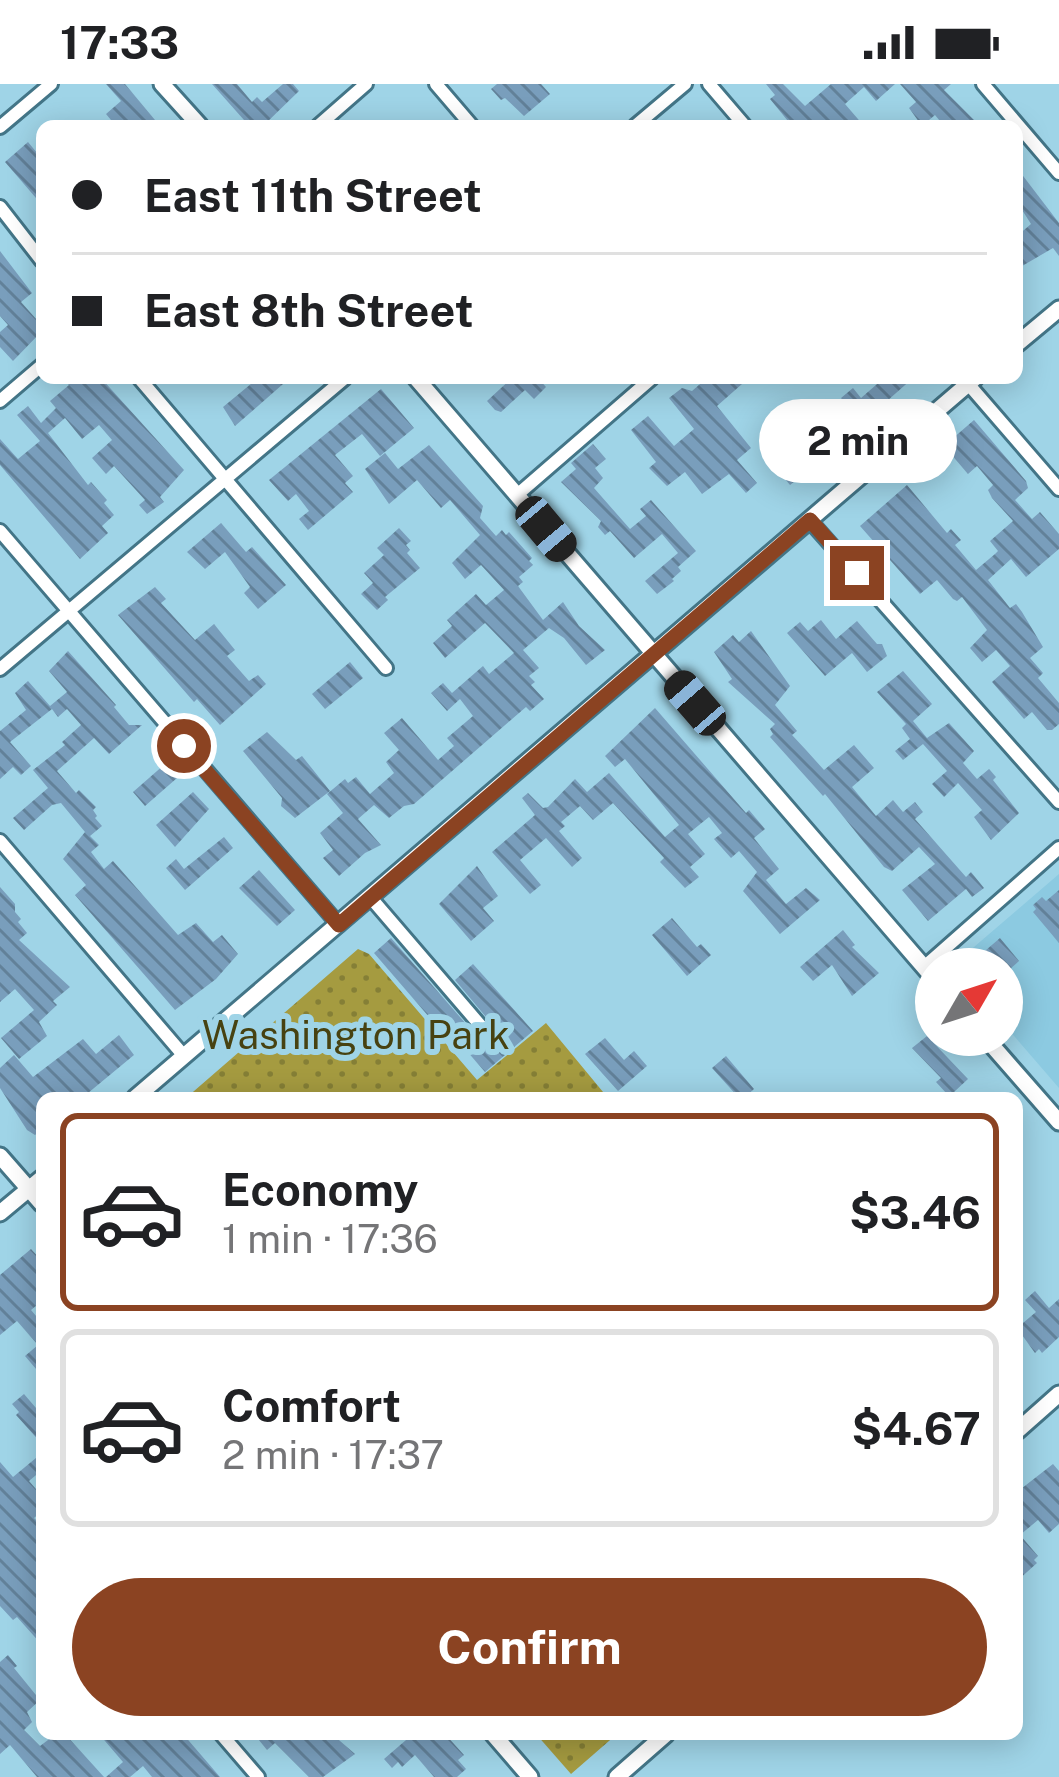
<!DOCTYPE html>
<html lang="en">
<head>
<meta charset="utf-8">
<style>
	body { margin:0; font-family:"Public Sans",sans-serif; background:#f2f2f2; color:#202124; height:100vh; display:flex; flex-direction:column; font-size:45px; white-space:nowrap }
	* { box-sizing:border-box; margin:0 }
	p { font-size:39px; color:#757577 }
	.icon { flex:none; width:66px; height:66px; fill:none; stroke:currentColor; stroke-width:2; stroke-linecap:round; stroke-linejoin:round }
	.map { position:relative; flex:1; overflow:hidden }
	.details { position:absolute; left:36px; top:1008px; width:987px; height:648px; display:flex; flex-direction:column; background:#fff; border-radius:18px; box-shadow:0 6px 30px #0003 }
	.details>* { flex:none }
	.hud { position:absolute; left:36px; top:36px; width:987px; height:264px; border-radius:18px; box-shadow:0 6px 30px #0003; display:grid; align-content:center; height:264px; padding:0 36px; background:#fff }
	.needle { width:78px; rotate:51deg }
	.fabs { position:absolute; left:915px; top:864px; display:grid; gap:24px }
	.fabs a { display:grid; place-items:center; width:108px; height:108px; border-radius:50%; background:#fff; box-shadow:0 6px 30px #0003; font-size:60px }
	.end { position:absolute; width:54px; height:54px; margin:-27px; border:15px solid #8b4322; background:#fff; box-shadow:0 0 0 6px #fff }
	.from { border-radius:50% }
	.bubble { position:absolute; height:84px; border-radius:42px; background:#fff; box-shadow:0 6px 30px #0003; font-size:39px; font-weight:700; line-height:84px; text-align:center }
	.car { position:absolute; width:36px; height:72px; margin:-36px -18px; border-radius:15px; box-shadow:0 0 9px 3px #0007; background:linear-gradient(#222 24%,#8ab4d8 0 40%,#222 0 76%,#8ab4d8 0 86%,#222 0) }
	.hud b { display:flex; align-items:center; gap:42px; height:114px; font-size:45px }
	.hud b+b { border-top:3px solid #e0e0e0 }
	.hud i { width:30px; height:30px; background:#202124 }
	ul { padding:21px 0 0; list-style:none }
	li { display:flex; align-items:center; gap:36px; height:198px; margin:0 24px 18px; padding:0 12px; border:6px solid #e0e0e0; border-radius:18px }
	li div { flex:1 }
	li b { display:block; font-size:45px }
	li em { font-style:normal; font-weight:700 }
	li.current { border-color:#8b4322 }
	li>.icon { width:108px; height:108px; stroke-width:1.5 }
	.button { display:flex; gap:24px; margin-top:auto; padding:24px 36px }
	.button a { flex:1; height:138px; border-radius:72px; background:#8b4322; color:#fff; font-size:48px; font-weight:700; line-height:138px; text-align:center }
	.status { display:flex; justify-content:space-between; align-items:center; height:84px; padding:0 60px; background:#fff; direction:ltr }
	.status svg { height:33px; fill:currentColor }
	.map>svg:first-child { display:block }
	.built { fill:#8ccae1 }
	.grass { fill:url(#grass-dots) }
	.building { fill:url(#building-back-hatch) }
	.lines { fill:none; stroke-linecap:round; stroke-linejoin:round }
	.minor-casing { stroke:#437587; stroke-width:18 }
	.tertiary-casing { stroke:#437587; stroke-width:21 }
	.minor { stroke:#fff; stroke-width:12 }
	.tertiary { stroke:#fff; stroke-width:15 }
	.route { stroke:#8b4322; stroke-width:15 }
	.labels { text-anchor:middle; stroke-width:12; stroke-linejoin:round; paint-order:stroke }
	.park-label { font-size:39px; fill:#474211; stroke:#9fd4e7 }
</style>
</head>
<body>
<div class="status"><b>17:33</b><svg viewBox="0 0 49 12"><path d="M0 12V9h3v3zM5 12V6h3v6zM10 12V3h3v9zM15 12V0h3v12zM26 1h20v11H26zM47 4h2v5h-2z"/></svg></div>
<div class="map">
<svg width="1059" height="1693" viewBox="0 0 1059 1693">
	<defs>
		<pattern id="grass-dots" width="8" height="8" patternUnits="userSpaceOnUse" patternTransform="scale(3)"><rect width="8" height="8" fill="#a59b40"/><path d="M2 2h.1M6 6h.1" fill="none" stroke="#857f36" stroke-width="1.8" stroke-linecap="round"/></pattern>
		<pattern id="building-back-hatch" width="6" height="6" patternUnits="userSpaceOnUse" patternTransform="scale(3)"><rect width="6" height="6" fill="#799ebc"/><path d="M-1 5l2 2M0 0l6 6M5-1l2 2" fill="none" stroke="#628199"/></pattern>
	</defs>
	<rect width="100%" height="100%" fill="#9fd4e7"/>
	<path class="built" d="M1059 790V1004L1002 938V885L959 882 960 875Z"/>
	<path class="grass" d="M358 865 369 870 477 996 546 939 608 1014H186Z
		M536 1650H617L571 1690Z"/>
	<path class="building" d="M106 0H125L160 42H116L106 30 121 17Z
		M212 0H237L252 18 257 13 262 18 283 0H293L299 7 263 42H237L244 36Z
		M497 0H541L550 10 524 32 505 14 501 16 491 5Z
		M766 0H783L805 22 831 0H895L876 17 864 3 845 20 864 42H792L770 15 775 11Z
		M900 0H951L944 6 980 42H944L935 31 922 42 909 24 916 18Z
		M28 58 42 75V121L5 78Z
		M1017 84 1059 139V172L1053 164 1017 185V152L1031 140 1017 118Z
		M0 167 32 209 21 218 37 236 42 231V247L13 277 0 263V248L8 241 0 232Z
		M63 294H101L184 386 160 413 164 418 147 430 139 421 145 416 114 382 106 390 92 374 112 356 99 341 82 355 65 334 48 349 88 401 91 398 107 416 104 419 114 431 102 442 108 449 80 475 0 381V355L18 375 40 357 17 331 28 322 41 339 56 324 50 317 69 301Z
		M258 294H278L283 300 235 342 223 323Z
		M512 294H538L546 303 534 315 525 306 501 328 495 326 487 317Z
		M707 294H737L742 300 717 322 751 364 737 376 757 399 746 409 729 390 702 410 685 388 667 402 649 384 656 378 631 346 648 332 674 362 694 345 669 314 682 304 692 307Z
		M884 294H913L827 370 806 345 824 329 835 343 853 328 841 314 853 304 861 314Z
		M381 305 414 344 380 372 362 350 335 371 353 392 345 399 353 408 308 446 299 435 309 427 296 410 288 417 269 396Z
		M974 336 1026 397 1028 404 1015 416 1032 435 1040 428 1059 450V465L1026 493 1011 475 988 496 1010 524 1016 520 1022 528 1043 563 1030 574 1043 589 1038 594 1059 619V640L1052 646H1047L1032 628 1024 635 992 598 1010 582 996 566 982 578 970 564 987 546 962 513 957 517 953 515 937 496 920 510 860 442 907 401 947 449 951 445 961 456 955 461 976 486 995 470 998 467 990 457 1013 437 992 414 988 406 993 401 977 382 968 390 944 362Z
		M780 349 809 386 790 401 761 366Z
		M593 360 606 375 595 384 603 394 594 404 630 445 646 432 640 425 651 416 696 467 678 483 681 487 672 495 674 497 657 510 645 497 678 469 662 450 634 474 610 447 605 451 598 443 601 437 561 398 576 385 571 379Z
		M429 361 483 422 480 434 496 452 502 446 506 451 509 448 532 474 529 477 533 481 519 493 523 498 518 502 543 536 563 518 579 542 605 566 586 581 564 554 549 544 523 566 539 584 529 592 535 598 531 601 544 615 530 627 526 623 414 720 404 722 389 734 374 721 358 735 381 761 365 769 339 792 323 774 333 766 320 749 343 729 327 710 345 695 348 699 356 693 370 710 394 689 386 678 399 666 384 649 402 634 438 676 454 662 447 654 473 632 460 615 447 627 431 609 443 599 452 609 483 582 489 590 514 569 485 539 445 574 433 559 452 542 447 536 476 510 486 521 504 506 481 481 465 495 452 479 480 451 450 416 441 424 417 396 389 420 365 385 385 369 398 385Z
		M221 439 246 468 252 463 286 501 258 525 244 509 250 503 225 468 205 485 187 468Z
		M399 444 411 457 406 461 410 466 407 469 420 484 385 513 388 516 377 526 361 510 373 499 364 489 384 471 377 464Z
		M155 503 166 515 161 519 195 556 214 540 235 566 227 572 249 597 258 591 266 600 220 641 197 615 194 618 118 531Z
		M821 536 836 555 857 537 877 560H882L887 572 867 588 852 569 825 592 787 549 800 538 808 547Z
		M751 547 790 602 775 621 797 647 792 651 806 666 824 686 854 661 874 684 852 703 876 732 893 716 903 728 915 718 923 728 915 735 966 793 971 788 984 804 972 813 966 805 928 837 902 806 935 780 919 763 892 787 884 783 825 710 823 712 770 653 773 650 770 645 775 640 728 598 732 595 714 568 733 551 739 558Z
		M68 567 116 621 114 623 129 641H142L109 670 94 654 57 687 76 709 79 706 96 723 93 726 97 732 95 734 102 742 90 752 99 761 91 768 104 785 113 777 178 851 196 839 213 858 222 851 238 870 216 895 175 926 75 811 86 801 63 775 85 748 61 719 52 721 24 746 13 734 48 704 33 686 65 661 62 658 81 641 67 625 58 633 52 625 10 658 31 682 21 691 13 683 0 695V647L26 626 15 609 28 597 50 622 67 608 49 587Z
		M350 578 363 594 325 625 312 610Z
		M903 587 932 620 913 637 927 654 949 639 974 667 963 679 977 695 989 685 996 693 993 696 1019 729 991 756 974 733 982 726 958 699 944 713 932 700 947 687 923 660 903 676 895 667 910 655 902 644 906 640 877 608Z
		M655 624 746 729 749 726 765 745 754 754 779 785 766 796 786 820 806 804 820 816 780 850 743 807 757 788 739 767 731 774 714 755 722 749 709 733 688 750 705 770 690 783 699 793 685 804 660 778 664 774 613 719 593 736 580 722 561 738 565 742 559 747 582 774 572 783 546 754 520 776 541 801 530 810 492 768 535 731 522 714 528 709 543 724 548 723 575 695 587 708 609 689 665 753 679 741 625 675 615 683 605 672Z
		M267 648 296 676 302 672 330 707 295 734 281 722 282 714 243 667Z
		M165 680 177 694 145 722 133 708Z
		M193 708 209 725 175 763 156 741Z
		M224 753 233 764 185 806 166 784 176 775 184 785Z
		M477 782 498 812 483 824 494 837 471 857 439 820Z
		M259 786 295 826 277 842 239 804Z
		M0 803 15 820V828L21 835 18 838 27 849 19 856 70 903 53 917 57 921 39 938 47 952 19 975 1 954 34 926 15 905 0 918Z
		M1059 806V859L1033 828 1036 825 1033 821 1042 813 1046 817Z
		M672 834 697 863 701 860 711 871 687 892 652 851Z
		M843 846 855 861 852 863 879 889 852 912 832 881 813 897 800 883Z
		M391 854 481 957H492L496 945 455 896 473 880 533 947 485 988 466 966 461 970 374 869Z
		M1000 854 1019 877 1002 892V885H964Z
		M119 951 134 971 82 1014H42V1045L35 1051 27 1046 0 1004V984L14 971 33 993 83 955 96 970Z
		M927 952 968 995 954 1008 947 1010 936 998 941 994 912 964Z
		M605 954 624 976 634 967 647 982 618 1007 585 970Z
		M726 972 754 1005 744 1014H739L712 984Z
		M31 1165 42 1177V1217L31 1226 42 1239V1292L25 1272 38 1261 17 1237 0 1251V1191Z
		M1035 1207 1049 1224 1059 1215V1253L1042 1269 1039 1265 1035 1269 1017 1244 1036 1228 1025 1216Z
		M24 1310 42 1331V1360L16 1331 19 1328 12 1320Z
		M42 1369V1386L29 1397 42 1412V1427L34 1434 42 1442V1561L17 1533 13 1536 0 1522V1378L13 1393Z
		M1053 1380 1059 1387V1440L1049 1449 1038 1436 1020 1451 1038 1472 1034 1476 1037 1479 1017 1497V1408Z
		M8 1571 17 1582 14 1584 40 1616 27 1628 32 1638 24 1646 40 1662 56 1650H65L104 1693H37L10 1661 0 1670V1578Z
		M99 1650H183L220 1693H152L143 1682 130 1693H106L123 1678Z
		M254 1650H332L355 1670 323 1693H309L275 1659 267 1666Z
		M413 1650H445L464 1671 458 1676 466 1685 457 1693H434L415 1671 402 1683 398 1678 392 1684 384 1675Z"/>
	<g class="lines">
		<defs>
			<path id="minor" d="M436 0 472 42
				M709 0 745 42
				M983 0 1059 89
				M318 42 366 0
				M635 42 685 0
				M0 43 51 0
				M0 123 42 177
				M139 294 386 584
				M964 295 1059 405
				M0 317 42 281
				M517 411 652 294
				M810 437 1059 718
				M0 447 339 841
				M0 585 345 294
				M0 757 184 972
				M371 814 486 948
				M924 883 1059 764
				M221 1650 258 1693"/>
			<path id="tertiary" d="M162 0 200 42
				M1017 260 1059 225
				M416 294 936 897
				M983 951 1059 1038
				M135 1014 975 294
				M0 1072 42 1120
				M0 1129 42 1094
				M1017 1347 1059 1310
				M493 1650 530 1693
				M617 1693 666 1650"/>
		</defs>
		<use href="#minor" class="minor-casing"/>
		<use href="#tertiary" class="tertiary-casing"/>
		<use href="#minor" class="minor"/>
		<use href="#tertiary" class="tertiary"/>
	</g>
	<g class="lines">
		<path class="route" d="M184 662 339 841 810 436 857 489"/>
	</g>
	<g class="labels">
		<g class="park-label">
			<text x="356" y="965">Washington Park</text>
		</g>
	</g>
</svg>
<div class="fabs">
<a><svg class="needle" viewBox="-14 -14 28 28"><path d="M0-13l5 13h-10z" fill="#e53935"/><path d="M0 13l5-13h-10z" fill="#757577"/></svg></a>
</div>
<i class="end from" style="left:184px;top:662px"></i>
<i class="end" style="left:857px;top:489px"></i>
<div class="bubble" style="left:759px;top:315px;width:198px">2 min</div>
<i class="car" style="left:546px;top:445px;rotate:140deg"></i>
<i class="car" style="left:695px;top:619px;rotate:319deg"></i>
<div class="hud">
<b><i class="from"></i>East 11th Street</b>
<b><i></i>East 8th Street</b>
</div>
<section class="details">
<ul>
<li class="current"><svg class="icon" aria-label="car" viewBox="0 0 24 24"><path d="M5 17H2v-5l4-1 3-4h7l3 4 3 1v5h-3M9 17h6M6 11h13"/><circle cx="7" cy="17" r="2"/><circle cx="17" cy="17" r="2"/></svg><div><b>Economy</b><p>1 min · 17:36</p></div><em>$3.46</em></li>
<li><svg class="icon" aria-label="car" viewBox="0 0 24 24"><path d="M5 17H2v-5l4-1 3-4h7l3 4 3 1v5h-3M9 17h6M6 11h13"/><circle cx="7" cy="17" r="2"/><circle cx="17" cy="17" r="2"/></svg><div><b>Comfort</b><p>2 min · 17:37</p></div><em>$4.67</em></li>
</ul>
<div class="button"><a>Confirm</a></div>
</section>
</div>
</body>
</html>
